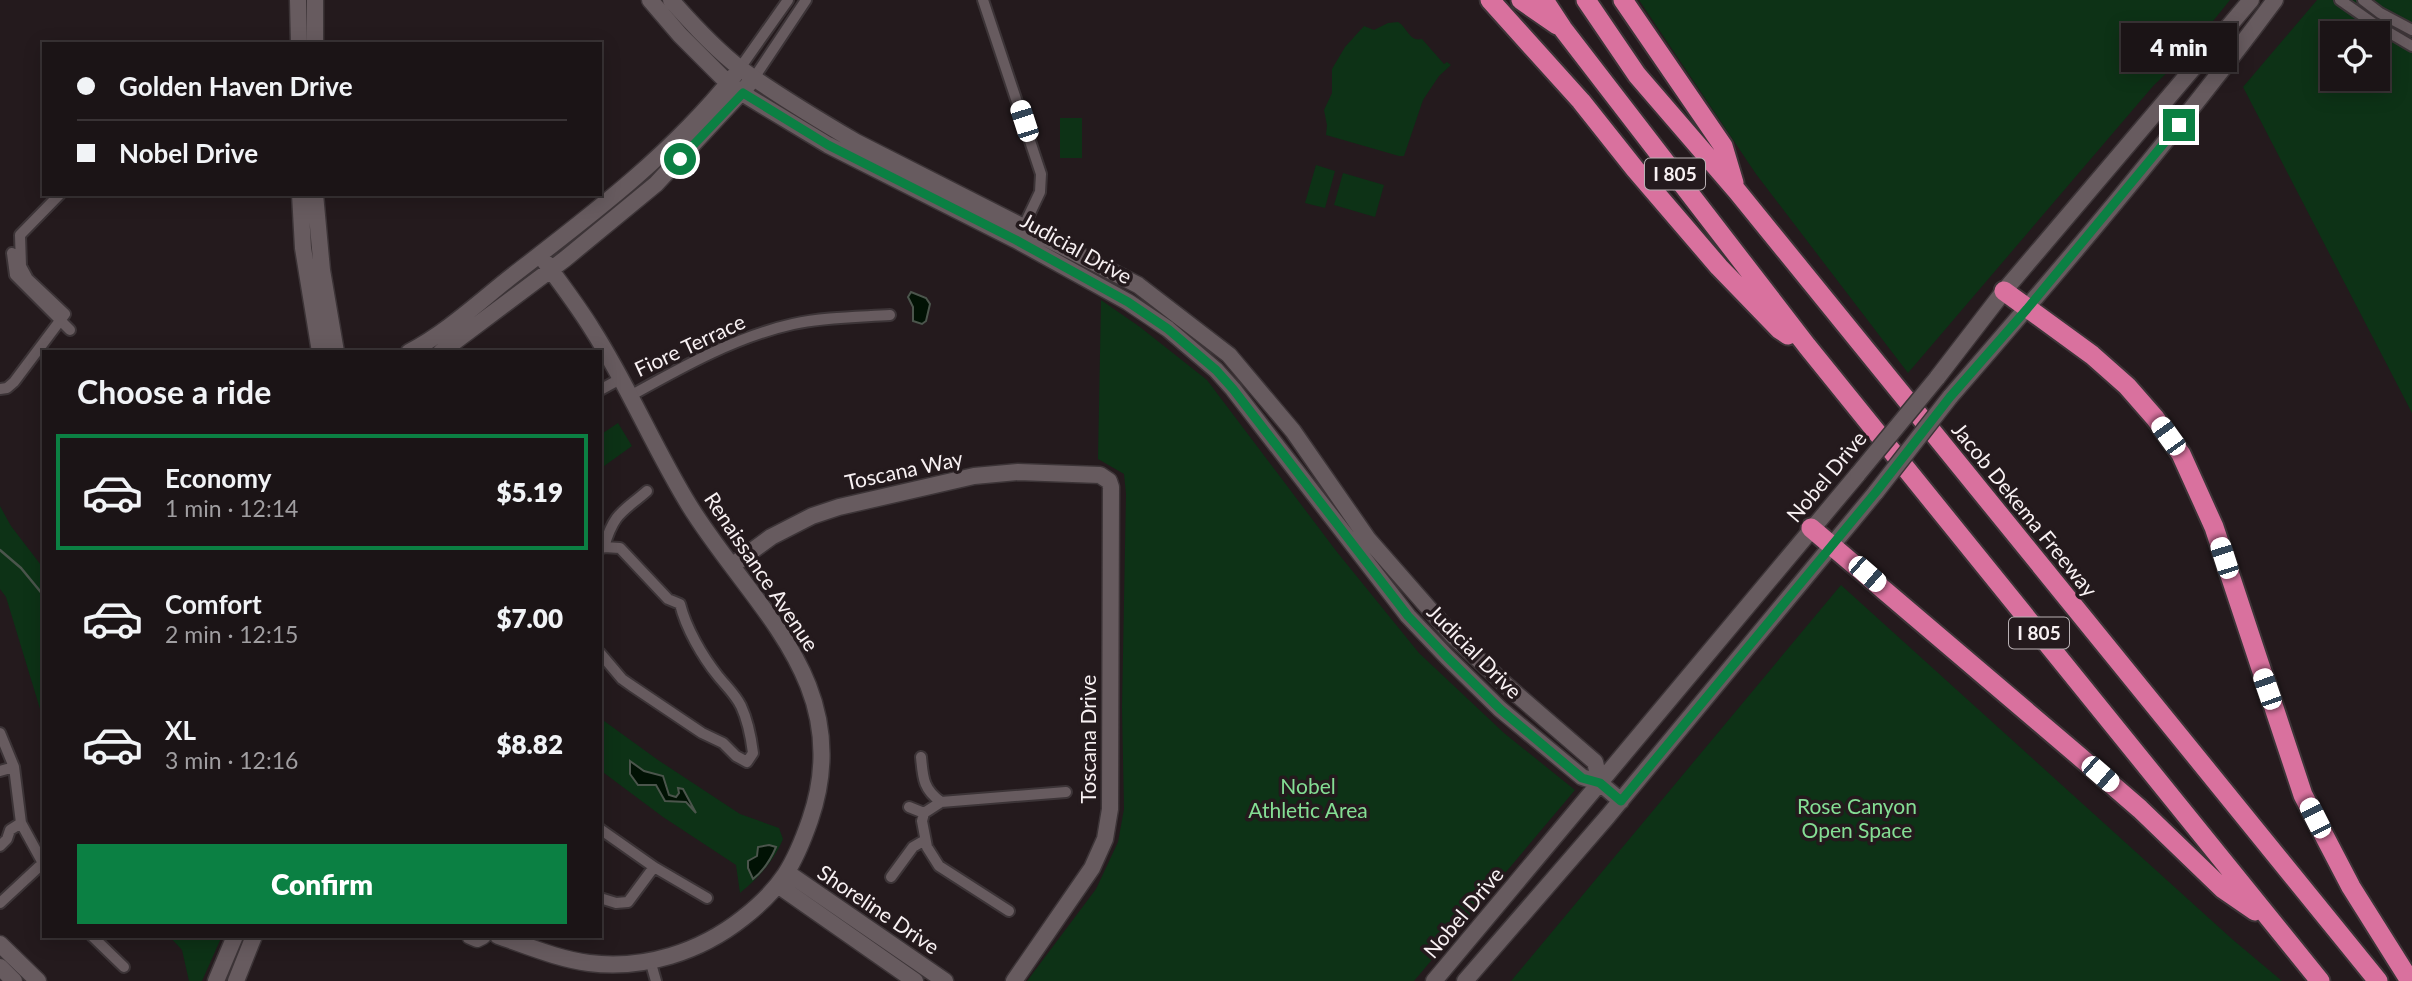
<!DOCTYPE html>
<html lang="en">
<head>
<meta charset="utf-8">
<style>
	body { margin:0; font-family:Lato,sans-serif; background:#282123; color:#f1f3f6; height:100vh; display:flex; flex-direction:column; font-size:26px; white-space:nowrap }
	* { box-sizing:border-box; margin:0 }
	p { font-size:23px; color:#a09ea1 }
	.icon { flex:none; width:38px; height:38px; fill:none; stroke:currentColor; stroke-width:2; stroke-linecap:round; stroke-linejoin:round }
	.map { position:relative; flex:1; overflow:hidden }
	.drawer { position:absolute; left:42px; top:350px; width:560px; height:588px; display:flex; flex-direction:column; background:#1b1416; border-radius:0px; box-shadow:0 4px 18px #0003,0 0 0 2px #393335 }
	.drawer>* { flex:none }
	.guide { position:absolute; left:42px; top:42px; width:560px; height:154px; border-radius:0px; box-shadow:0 4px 18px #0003,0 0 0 2px #393335; display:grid; align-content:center; height:154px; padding:0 35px; background:#1b1416 }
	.tools { position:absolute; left:2320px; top:21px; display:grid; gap:14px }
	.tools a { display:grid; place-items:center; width:70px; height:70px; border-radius:0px; background:#1b1416; box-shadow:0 4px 18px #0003,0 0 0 2px #393335; font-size:35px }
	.end { position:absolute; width:32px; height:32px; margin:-16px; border:9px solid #0b8043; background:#fff; box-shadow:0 0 0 4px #fff }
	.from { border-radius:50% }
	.bubble { position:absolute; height:49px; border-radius:0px; background:#1b1416; box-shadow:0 4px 18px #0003,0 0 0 2px #393335; font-size:23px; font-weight:800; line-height:49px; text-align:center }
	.car { position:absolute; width:21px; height:42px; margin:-21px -10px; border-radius:9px; box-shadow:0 0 5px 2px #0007; background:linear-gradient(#fff 24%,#345 0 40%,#fff 0 76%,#345 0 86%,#fff 0) }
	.guide b { display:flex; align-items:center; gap:24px; height:66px; font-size:26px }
	.guide b+b { border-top:2px solid #393335 }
	.guide i { width:18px; height:18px; background:#f1f3f6 }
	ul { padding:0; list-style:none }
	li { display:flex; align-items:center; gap:21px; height:116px; margin:0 14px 10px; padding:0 21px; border:4px solid transparent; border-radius:0px }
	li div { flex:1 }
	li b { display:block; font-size:26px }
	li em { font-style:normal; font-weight:800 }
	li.on { border-color:#0b8043 }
	li>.icon { width:63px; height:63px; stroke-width:1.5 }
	h2 { padding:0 35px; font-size:32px; line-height:84px }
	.action { display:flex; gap:14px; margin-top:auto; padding:14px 35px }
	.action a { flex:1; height:80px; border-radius:0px; background:#0b8043; color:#fff; font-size:28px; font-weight:800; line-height:80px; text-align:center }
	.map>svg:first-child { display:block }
	.green { fill:#0d3216; fill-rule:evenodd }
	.water { fill:#011204; stroke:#4b554c; stroke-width:2 }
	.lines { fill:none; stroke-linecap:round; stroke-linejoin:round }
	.stream { stroke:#4b554c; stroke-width:2.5 }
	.street-casing { stroke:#3c3437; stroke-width:14 }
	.secondary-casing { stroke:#3c3437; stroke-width:19 }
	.highway-casing { stroke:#3c3437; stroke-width:23 }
	.street { stroke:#675b5f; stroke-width:10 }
	.secondary { stroke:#675b5f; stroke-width:16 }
	.highway { stroke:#d9719e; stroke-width:19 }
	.secondary-bridge-casing { stroke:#3c3437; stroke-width:19; stroke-linecap:butt }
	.secondary-bridge { stroke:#675b5f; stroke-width:16 }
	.route { stroke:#0b8043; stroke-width:9 }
	.labels { text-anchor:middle; stroke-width:7; stroke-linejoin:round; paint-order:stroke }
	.shield { fill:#241a1d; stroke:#b8b0b3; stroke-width:2 }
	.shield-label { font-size:19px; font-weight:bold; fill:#f8f1f3 }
	.street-label { font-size:21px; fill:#f8f1f3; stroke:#241a1d }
	.park-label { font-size:21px; fill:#84de94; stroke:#241a1d }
</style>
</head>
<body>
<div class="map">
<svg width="2412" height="981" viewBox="0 0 2412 981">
	<rect width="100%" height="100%" fill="#241a1d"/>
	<path class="green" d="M1639 0H2230L2184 57 2154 85 1908 373 1756 174Z
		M2317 0H2412V413L2243 87ZM2333 33H2378V79H2333Z
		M1398 22C1408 28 1409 42 1422 39L1444 64 1447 62 1451 65 1439 76 1423 100 1404 156H1399L1326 135 1327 125 1324 110 1332 93V69L1345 47 1364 26 1374 30 1388 23Z
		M1060 118H1082V158H1060Z
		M1316 165 1335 171 1325 208 1305 203Z
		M1343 173 1384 185 1375 217 1334 205Z
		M1101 300 1140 327 1207 380 1337 552 1419 653 1504 733 1575 790 1414 981H1027L1096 889 1118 842 1124 809 1122 708 1126 494 1124 474 1098 459Z
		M618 423 632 446 600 469V435Z
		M0 506 11 526 44 569V722L6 597 0 589Z
		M1841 585 2232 939 2282 981H1511Z
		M600 718 658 760 740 814 779 828 783 839C774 861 758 878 740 893L736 865 663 817 600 770Z
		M169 936H222L202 981H189L182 950Z"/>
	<path class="water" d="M911 292 926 298 930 304 926 321 922 324 913 321V307L908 297Z
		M630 761 644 771 663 776 669 795 676 797 679 793 678 788 683 789 696 813 686 802 665 801 656 785H638L630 774Z
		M769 845 776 847C771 859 763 871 753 879L748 868V861L757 856 758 847Z"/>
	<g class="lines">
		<path class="stream" d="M0 550 21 568 44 596"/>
		<defs>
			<path id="street" d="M983 0 1041 174 1040 192 1021 232
				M2340 0 2373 23 2412 46
				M2363 0 2380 13 2412 30
				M740 68 788 0
				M754 78 806 0
				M12 253 15 275 70 330
				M0 389 7 388 14 382 65 314 28 279 21 266 20 235 60 194
				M600 390 620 379
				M630 396C682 367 735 337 793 324 824 317 859 317 890 315
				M604 547C614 512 623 512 647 491
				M600 549 604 547 620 548 668 599 680 604C686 628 702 656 718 676 726 686 735 694 741 706 748 721 751 737 753 753L747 762 736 756 723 743 702 733 632 686 622 679 600 653
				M0 733 14 767 21 823 44 865
				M921 757C923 778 923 789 941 802
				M0 771 14 767
				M909 807 924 813
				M600 829 654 867 707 898
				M0 846 7 839 10 830 21 823
				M891 877 913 847 925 840
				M600 898 616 903 628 902
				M628 902 654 867
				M0 903 43 863
				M1009 911 939 866 927 847 922 821 924 813 941 802 1066 792
				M92 936 124 967
				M650 960 656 981"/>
			<path id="secondary" d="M298 0 299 44
				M315 0V44
				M650 0 680 35 728 83 742 93 828 145 1016 240 1128 302 1168 329 1216 370 1233 389 1408 616 1447 657 1500 709 1582 777 1600 783 1621 801
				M671 0C692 24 715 49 741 69 777 95 817 119 856 142L1138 285 1229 355 1293 431 1368 539 1453 636 1506 685 1595 762 1600 783
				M300 194 303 248 320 352
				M315 194 322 270 336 352
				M409 352C446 333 479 302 512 276 591 215 671 155 734 76
				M441 352 565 259 656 184 748 85
				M1937 378 2004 291 2251 0
				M1950 397C2062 268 2173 137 2275 0
				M733 565 771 537 812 516 839 507 974 476 1018 472 1100 475 1109 481 1111 487 1110 809 1105 839 1092 868 1014 981
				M788 873 945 981
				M779 886 915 981
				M470 936 477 939 483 936
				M498 936C528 946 558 959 589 963 644 970 700 952 743 918 781 888 794 866 810 820 857 684 752 607 689 505 654 448 628 385 592 329 576 303 557 279 540 255
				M0 944 38 981
				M0 967 14 981
				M216 981 235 936
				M236 981 254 936
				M1434 981 1858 474
				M1465 981 1608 816 1876 492"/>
			<path id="highway" d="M1490 0 1581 101 1635 169 1719 267 1779 329 1788 335
				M1521 0 1557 25
				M1544 0 1563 29 1807 346 2320 981
				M1586 0 1637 75 1737 191 2378 981
				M1623 0 1723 146 1734 183
				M2004 291 2092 355 2127 386 2155 418 2181 454 2214 527 2303 795 2351 887 2410 981
				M1811 528 2080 757 2140 809 2223 889 2255 911"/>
		</defs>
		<use href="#street" class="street-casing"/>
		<use href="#secondary" class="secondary-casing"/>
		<use href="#highway" class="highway-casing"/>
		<use href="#street" class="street"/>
		<use href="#secondary" class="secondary"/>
		<use href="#highway" class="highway"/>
		<defs>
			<path id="secondary-bridge" d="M1858 474 1937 378
				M1876 492 1950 397"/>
		</defs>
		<use href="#secondary-bridge" class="secondary-bridge-casing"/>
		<use href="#secondary-bridge" class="secondary-bridge"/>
	</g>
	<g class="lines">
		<path class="route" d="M680 159 743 93 828 145 1016 240 1128 302 1168 329 1216 370 1233 389 1408 616 1447 657 1500 709 1582 778 1600 783 1621 801 1876 492 1950 397 2027 309 2179 125"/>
	</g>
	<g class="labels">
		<g class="shield">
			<rect x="1645" y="158.5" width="60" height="31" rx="5"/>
			<rect x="2009" y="617.5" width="60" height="31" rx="5"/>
		</g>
		<g class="shield-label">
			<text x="1675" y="181">I 805</text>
			<text x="2039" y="640">I 805</text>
		</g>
		<g class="street-label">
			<text transform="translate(1076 249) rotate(29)" y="7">Judicial Drive</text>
			<text transform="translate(690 346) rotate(-25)" y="7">Fiore Terrace</text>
			<text transform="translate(904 471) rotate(-12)" y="7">Toscana Way</text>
			<text transform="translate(1827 477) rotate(-50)" y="7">Nobel Drive</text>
			<text transform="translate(2024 510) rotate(51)" y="7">Jacob Dekema Freeway</text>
			<text transform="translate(761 572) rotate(56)" y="7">Renaissance Avenue</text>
			<text transform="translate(1474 652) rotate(45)" y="7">Judicial Drive</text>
			<text transform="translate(1089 739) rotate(-90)" y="7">Toscana Drive</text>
			<text transform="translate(878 910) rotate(34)" y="7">Shoreline Drive</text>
			<text transform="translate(1464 913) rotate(-50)" y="7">Nobel Drive</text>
		</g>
		<g class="park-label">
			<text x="1308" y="794">Nobel<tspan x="1308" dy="24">Athletic Area</tspan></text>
			<text x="1857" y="814">Rose Canyon<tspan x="1857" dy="24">Open Space</tspan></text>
		</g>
	</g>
</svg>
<div class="tools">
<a><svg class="icon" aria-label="locate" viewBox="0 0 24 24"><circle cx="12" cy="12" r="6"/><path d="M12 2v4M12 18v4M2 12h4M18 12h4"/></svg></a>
</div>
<i class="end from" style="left:680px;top:159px"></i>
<i class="end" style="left:2179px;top:125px"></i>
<div class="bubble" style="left:2121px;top:23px;width:116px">4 min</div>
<i class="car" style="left:1024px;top:121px;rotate:342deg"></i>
<i class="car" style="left:2168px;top:436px;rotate:324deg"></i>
<i class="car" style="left:2224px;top:558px;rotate:342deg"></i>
<i class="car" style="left:1867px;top:574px;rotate:131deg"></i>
<i class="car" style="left:2267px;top:689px;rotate:341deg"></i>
<i class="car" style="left:2100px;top:774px;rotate:131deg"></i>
<i class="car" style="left:2315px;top:818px;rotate:333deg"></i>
<div class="guide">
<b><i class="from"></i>Golden Haven Drive</b>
<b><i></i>Nobel Drive</b>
</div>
<section class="drawer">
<h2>Choose a ride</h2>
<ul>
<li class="on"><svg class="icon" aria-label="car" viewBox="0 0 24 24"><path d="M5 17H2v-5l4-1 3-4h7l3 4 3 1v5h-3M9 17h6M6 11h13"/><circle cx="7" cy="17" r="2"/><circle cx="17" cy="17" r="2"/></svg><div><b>Economy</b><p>1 min · 12:14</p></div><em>$5.19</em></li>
<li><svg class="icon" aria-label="car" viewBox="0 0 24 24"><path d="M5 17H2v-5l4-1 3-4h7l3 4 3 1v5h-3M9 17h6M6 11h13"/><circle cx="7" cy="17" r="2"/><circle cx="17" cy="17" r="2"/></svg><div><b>Comfort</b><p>2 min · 12:15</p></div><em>$7.00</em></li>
<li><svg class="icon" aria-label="car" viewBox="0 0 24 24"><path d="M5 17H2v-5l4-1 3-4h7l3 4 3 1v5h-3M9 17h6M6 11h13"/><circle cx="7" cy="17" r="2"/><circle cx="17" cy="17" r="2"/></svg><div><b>XL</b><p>3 min · 12:16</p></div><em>$8.82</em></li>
</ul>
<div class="action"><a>Confirm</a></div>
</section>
</div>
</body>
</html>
